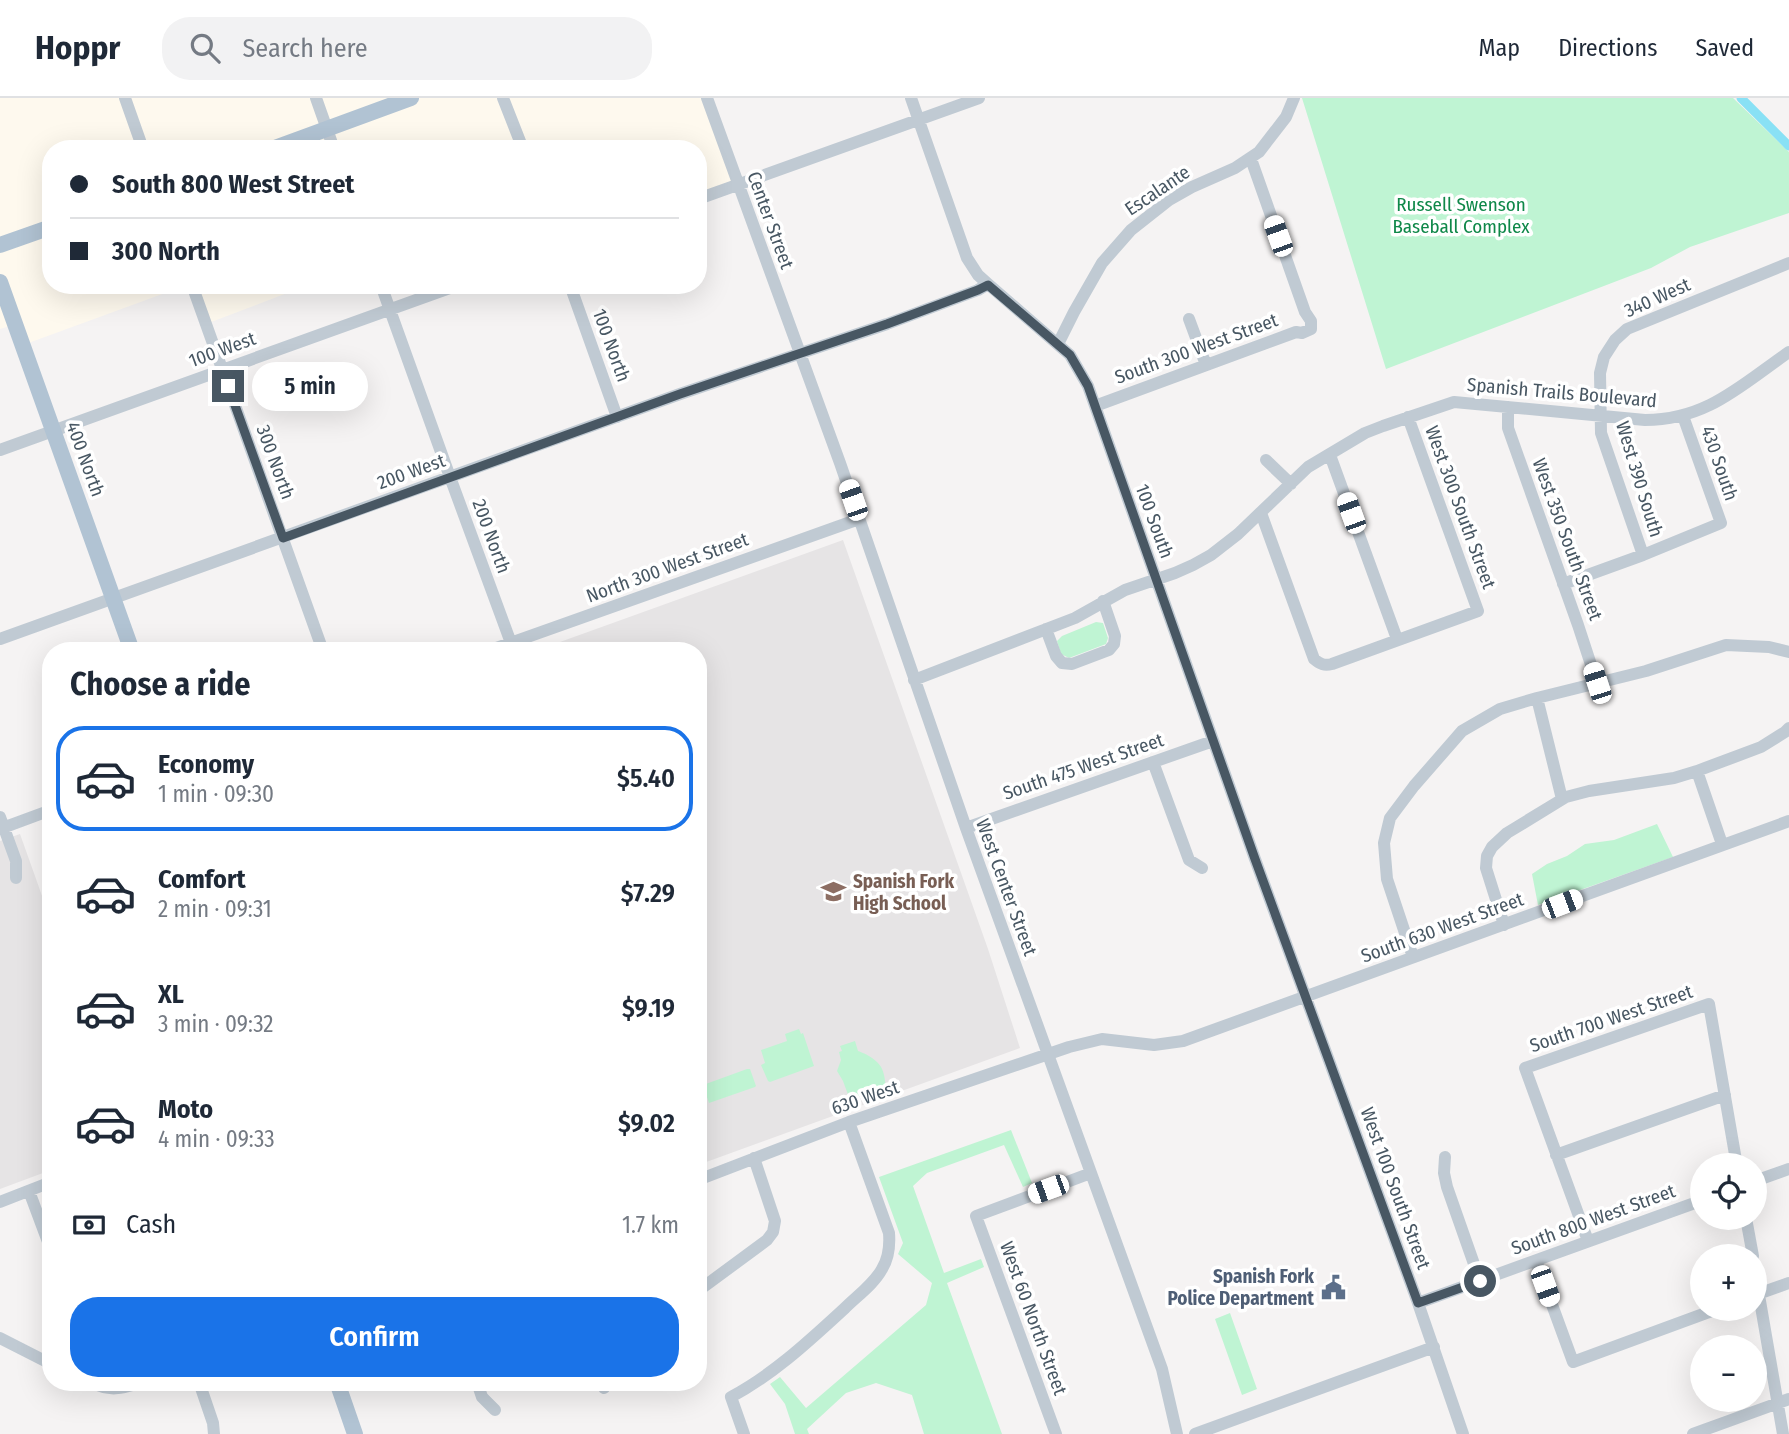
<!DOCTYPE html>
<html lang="en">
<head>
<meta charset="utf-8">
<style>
	body { margin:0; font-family:"Fira Sans Condensed",sans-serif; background:#f2f2f3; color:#1f2937; height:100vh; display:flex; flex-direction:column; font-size:26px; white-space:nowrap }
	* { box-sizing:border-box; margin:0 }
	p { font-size:23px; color:#747a83 }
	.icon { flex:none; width:38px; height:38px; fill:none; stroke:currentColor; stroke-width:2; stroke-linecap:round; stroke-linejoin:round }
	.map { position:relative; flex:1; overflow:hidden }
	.side { position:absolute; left:42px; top:544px; width:665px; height:749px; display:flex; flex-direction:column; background:#fff; border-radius:28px; box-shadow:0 7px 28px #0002 }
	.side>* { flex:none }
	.top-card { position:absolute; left:42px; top:42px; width:665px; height:154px; border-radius:28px; box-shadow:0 7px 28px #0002; display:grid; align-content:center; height:154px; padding:0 28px; background:#fff }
	.fabs { position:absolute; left:1690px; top:1055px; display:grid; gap:14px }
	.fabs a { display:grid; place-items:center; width:77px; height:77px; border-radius:50%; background:#fff; box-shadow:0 7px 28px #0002; font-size:35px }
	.end { position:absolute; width:32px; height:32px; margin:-16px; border:9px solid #485763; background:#fff; box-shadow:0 0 0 4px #fff }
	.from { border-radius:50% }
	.bubble { position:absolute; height:49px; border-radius:24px; background:#fff; box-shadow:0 7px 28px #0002; font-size:23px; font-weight:600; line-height:49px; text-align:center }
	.car { position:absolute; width:21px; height:42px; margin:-21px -10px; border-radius:9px; box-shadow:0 0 5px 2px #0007; background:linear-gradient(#fff 24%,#345 0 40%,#fff 0 76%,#345 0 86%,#fff 0) }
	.top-card b { display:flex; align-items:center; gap:24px; height:66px; font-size:26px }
	.top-card b+b { border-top:2px solid #e0e1e3 }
	.top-card i { width:18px; height:18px; background:#1f2937 }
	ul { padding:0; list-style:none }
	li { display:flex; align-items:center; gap:21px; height:105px; margin:0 14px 10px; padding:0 14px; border:4px solid transparent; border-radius:28px }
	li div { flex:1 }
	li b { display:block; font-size:26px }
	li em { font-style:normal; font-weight:600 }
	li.on { border-color:#1a73e8 }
	li>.icon { width:63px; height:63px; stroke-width:1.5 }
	h2 { padding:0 28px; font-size:32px; line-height:84px }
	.pay { display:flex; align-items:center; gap:18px; height:77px; padding:0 28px; font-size:26px }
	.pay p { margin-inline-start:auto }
	.primary-button { display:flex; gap:14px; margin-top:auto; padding:14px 28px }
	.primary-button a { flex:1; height:80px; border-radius:28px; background:#1a73e8; color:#fff; font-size:28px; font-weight:600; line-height:80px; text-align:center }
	header { display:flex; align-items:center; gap:42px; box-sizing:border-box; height:98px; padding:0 35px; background:#fff; border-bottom:2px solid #e0e1e3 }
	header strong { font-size:33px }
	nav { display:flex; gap:38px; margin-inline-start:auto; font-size:24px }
	.search { width:490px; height:63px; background:#f2f2f3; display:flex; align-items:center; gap:18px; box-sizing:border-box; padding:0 24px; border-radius:28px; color:#747a83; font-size:26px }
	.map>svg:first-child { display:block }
	.commercial { fill:#fef9ee }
	.education { fill:#e6e4e5 }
	.green { fill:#bff4d3 }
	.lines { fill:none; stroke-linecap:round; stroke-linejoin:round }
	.canal { stroke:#89e1f5; stroke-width:9 }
	.minor { stroke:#c0cad3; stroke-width:12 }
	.major { stroke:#b1c3d3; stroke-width:16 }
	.route { stroke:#485763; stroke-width:9 }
	.labels { text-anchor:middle; stroke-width:7; stroke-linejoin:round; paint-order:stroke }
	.street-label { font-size:19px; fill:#485763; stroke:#fff }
	.park-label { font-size:19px; fill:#0f8849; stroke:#fff }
	.education-label { font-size:19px; font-weight:bold; fill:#785e54; stroke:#fff; text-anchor:start }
	.service-label { font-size:19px; font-weight:bold; fill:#4e5e75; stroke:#fff; text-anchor:end }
</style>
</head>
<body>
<header>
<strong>Hoppr</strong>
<div class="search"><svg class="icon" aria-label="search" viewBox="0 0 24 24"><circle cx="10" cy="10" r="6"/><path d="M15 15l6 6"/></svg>Search here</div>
<nav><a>Map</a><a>Directions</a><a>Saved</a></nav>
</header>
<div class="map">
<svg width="1789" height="1336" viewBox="0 0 1789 1336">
	<rect width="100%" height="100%" fill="#f5f3f3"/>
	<path class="commercial" d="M0 0H707L738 87 698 101V51H51V187H187L23 247 13 222 7 229 0 231Z
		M192 187H308L206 226Z"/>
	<path class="education" d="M843 442 988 851 1020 950 698 1067V553H535Z
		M20 736 51 823V1072L0 1091V743Z"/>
	<path class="green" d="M1733 0 1789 54V115L1690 149 1651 170 1386 271 1302 0Z
		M1096 524 1103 525 1108 540 1106 546 1069 560 1061 556 1057 543 1062 538Z
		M1657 726 1673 759 1538 807 1532 776 1547 766 1567 758 1585 746 1614 742Z
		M799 931 801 936 803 935 814 968 770 984 768 983 761 967 765 965 761 952 787 943 785 936Z
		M855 943 858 953C869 957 882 964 884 977 885 981 885 985 886 989L850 1002 843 983 837 973 841 962 839 954 842 953 840 948Z
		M747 971H750L756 988 755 989 709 1005 703 987Z
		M1011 1032 1032 1085 1023 1089 1004 1047 927 1075 913 1088 944 1175 981 1161 984 1169 947 1185 1002 1336H924L912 1297 876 1285 846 1295 807 1331 809 1336H795L785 1306 770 1286 780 1279 806 1310 926 1207 932 1185 898 1156 903 1145 879 1079Z
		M1230 1215 1257 1291 1242 1297 1215 1221Z"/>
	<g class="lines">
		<path class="canal" d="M1741 0 1789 48"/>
		<path class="minor" d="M125 0 143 51
			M316 0 334 51
			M503 0 523 51
			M707 0 840 365 966 730 1162 1271 1177 1336
			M911 0 967 160 978 177 988 186 1070 257 1088 288 1255 761 1418 1205 1463 1336
			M698 101 979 0
			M192 187 323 553
			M381 187 450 379 511 545
			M570 187 617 319
			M1189 221 1206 267
			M1058 246 1074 214 1102 165 1131 132 1169 102 1192 89 1235 70 1259 54 1286 19 1294 0
			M1095 308 1296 234 1302 235 1311 231V223L1305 214 1251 61
			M1508 309V330L1578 527 1597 585
			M0 352 458 187
			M1330 357 1397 541
			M1266 362 1291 386
			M1261 415 1314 561C1320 566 1324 568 1332 566L1478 513 1408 319
			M1643 457 1601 335 1600 275 1604 259 1615 242 1627 231 1789 165
			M1563 486 1643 457 1721 425 1683 318
			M1046 531 1056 558 1062 565 1072 566 1109 552 1114 546 1115 538 1103 503
			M0 541 680 296 887 226 978 192 988 186
			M488 553 859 421
			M914 582 1075 520 1125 492 1175 475 1193 467 1211 457 1238 436 1308 369 1365 335 1383 328 1454 304 1645 322C1707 322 1741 287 1789 254
			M1537 600 1562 701
			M1153 664 1189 762 1202 770
			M1697 673 1722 746
			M0 719 16 763V780
			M966 730 1213 643
			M0 731 51 712
			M1504 827 1486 770 1487 758 1492 749 1507 735 1566 699 1589 693 1674 680 1697 673 1761 649 1785 634 1789 630
			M1413 859 1387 781 1384 745 1390 720 1414 688 1462 633 1500 611 1537 600 1646 573 1726 547 1769 549 1789 554
			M1556 1057 1725 997
			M1445 1059 1444 1075 1447 1089 1480 1183
			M698 1082 849 1024 1069 949 1102 941 1154 947 1183 943 1789 723
			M1755 1083 1789 1071
			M29 1093 51 1152
			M0 1104 51 1084
			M1746 1120 1753 1158
			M1588 1143 1525 970 1709 906 1737 1068
			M1536 1163 1573 1264 1717 1211
			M1755 1174 1783 1336
			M698 1193 767 1142 773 1134 775 1123 754 1060
			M1755 1197 1789 1185
			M1418 1205 1703 1102
			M0 1240 51 1266
			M90 1284C110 1294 121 1291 141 1284
			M199 1284 213 1325 214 1336
			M477 1284 482 1299 495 1312
			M601 1284 604 1290
			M744 1336 731 1299C774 1276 809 1243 845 1210 857 1198 874 1186 882 1171 889 1160 890 1148 889 1135L849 1024
			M1056 1336 976 1118 1091 1075
			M1195 1336 1434 1249
			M1693 1336 1789 1301"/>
		<path class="major" d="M272 51 411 0
			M0 147 51 129
			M0 184 132 553
			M337 1284 355 1336"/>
	</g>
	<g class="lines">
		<path class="route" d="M228 288 283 440 680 296 887 226 978 192 988 187 1070 257 1088 288 1255 761 1418 1205 1480 1183"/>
	</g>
	<defs>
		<symbol id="school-bare" viewBox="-9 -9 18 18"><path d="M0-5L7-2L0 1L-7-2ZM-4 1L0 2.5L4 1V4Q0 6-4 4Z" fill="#8d6e63" stroke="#fff" stroke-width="2.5" paint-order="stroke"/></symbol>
		<symbol id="civic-bare" viewBox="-9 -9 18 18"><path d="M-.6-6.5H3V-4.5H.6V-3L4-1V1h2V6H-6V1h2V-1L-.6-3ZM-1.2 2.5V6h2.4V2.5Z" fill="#5c6f8a" stroke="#fff" stroke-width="2.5" paint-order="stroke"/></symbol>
	</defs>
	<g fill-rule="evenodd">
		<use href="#school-bare" x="816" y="776" width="35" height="35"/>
		<use href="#civic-bare" x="1316" y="1172" width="35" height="35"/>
	</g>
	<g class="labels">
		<g class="street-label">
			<text transform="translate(1157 92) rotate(-34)" y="7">Escalante</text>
			<text transform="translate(771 122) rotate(70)" y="7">Center Street</text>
			<text transform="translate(1657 199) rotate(-24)" y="7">340 West</text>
			<text transform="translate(612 247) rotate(70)" y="7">100 North</text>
			<text transform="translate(1196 250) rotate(-20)" y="7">South 300 West Street</text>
			<text transform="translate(222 251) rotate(-20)" y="7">100 West</text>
			<text transform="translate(1562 294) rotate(5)" y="7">Spanish Trails Boulevard</text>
			<text transform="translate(86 361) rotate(70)" y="7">400 North</text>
			<text transform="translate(276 364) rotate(70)" y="7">300 North</text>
			<text transform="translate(1720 365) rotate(71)" y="7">430 South</text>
			<text transform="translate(411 373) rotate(-20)" y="7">200 West</text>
			<text transform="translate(1640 381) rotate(73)" y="7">West 390 South</text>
			<text transform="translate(1461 409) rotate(70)" y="7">West 300 South Street</text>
			<text transform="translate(1155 423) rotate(70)" y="7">100 South</text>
			<text transform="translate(492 438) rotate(70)" y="7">200 North</text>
			<text transform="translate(1568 441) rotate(70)" y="7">West 350 South Street</text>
			<text transform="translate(667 469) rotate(-20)" y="7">North 300 West Street</text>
			<text transform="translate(1083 668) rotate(-19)" y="7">South 475 West Street</text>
			<text transform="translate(1007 789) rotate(70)" y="7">West Center Street</text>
			<text transform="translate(1442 829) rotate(-20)" y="7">South 630 West Street</text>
			<text transform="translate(1611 920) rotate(-19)" y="7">South 700 West Street</text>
			<text transform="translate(865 999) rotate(-19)" y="7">630 West</text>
			<text transform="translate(1396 1090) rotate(70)" y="7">West 100 South Street</text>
			<text transform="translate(1593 1121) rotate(-20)" y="7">South 800 West Street</text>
			<text transform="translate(1034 1220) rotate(70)" y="7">West 60 North Street</text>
		</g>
		<g class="park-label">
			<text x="1461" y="113">Russell Swenson<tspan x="1461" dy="22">Baseball Complex</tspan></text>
		</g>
		<g class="education-label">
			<text x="853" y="790">Spanish Fork<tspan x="853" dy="22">High School</tspan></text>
		</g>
		<g class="service-label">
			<text x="1314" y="1185">Spanish Fork<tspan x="1314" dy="22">Police Department</tspan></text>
		</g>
	</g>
</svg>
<div class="fabs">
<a><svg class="icon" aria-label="locate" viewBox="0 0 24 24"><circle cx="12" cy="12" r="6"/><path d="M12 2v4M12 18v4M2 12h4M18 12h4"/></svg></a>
<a>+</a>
<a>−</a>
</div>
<i class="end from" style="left:1480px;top:1183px"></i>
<i class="end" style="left:228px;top:288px"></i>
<div class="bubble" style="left:252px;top:264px;width:116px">5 min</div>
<i class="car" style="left:1278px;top:138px;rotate:340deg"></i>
<i class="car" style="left:853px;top:402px;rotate:341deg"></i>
<i class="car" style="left:1351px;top:415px;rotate:340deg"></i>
<i class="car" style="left:1597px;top:585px;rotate:342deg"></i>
<i class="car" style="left:1562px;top:806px;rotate:69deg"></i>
<i class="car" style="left:1048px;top:1091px;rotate:250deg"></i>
<i class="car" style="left:1545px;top:1188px;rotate:160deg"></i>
<div class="top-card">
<b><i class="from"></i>South 800 West Street</b>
<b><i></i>300 North</b>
</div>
<section class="side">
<h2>Choose a ride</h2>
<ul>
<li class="on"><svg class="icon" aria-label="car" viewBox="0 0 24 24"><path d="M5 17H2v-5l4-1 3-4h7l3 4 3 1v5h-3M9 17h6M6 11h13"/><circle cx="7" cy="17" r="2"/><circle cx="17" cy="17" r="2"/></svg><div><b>Economy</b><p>1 min · 09:30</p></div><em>$5.40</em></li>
<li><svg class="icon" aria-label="car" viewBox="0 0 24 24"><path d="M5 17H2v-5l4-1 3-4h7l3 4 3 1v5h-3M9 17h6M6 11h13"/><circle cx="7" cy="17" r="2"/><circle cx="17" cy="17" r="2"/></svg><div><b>Comfort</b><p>2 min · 09:31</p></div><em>$7.29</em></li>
<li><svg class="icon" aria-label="car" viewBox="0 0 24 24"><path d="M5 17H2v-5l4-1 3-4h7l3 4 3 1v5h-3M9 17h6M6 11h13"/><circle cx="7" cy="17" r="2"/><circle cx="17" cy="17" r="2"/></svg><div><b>XL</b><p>3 min · 09:32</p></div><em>$9.19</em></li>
<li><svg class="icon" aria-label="car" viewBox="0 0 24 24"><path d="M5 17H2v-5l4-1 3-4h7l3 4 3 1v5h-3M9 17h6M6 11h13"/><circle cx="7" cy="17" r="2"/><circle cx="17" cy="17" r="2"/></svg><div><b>Moto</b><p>4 min · 09:33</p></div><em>$9.02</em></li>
</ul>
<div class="pay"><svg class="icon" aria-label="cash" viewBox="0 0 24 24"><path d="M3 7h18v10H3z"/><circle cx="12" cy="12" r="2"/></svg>Cash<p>1.7 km</p></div>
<div class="primary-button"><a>Confirm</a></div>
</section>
</div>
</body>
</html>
